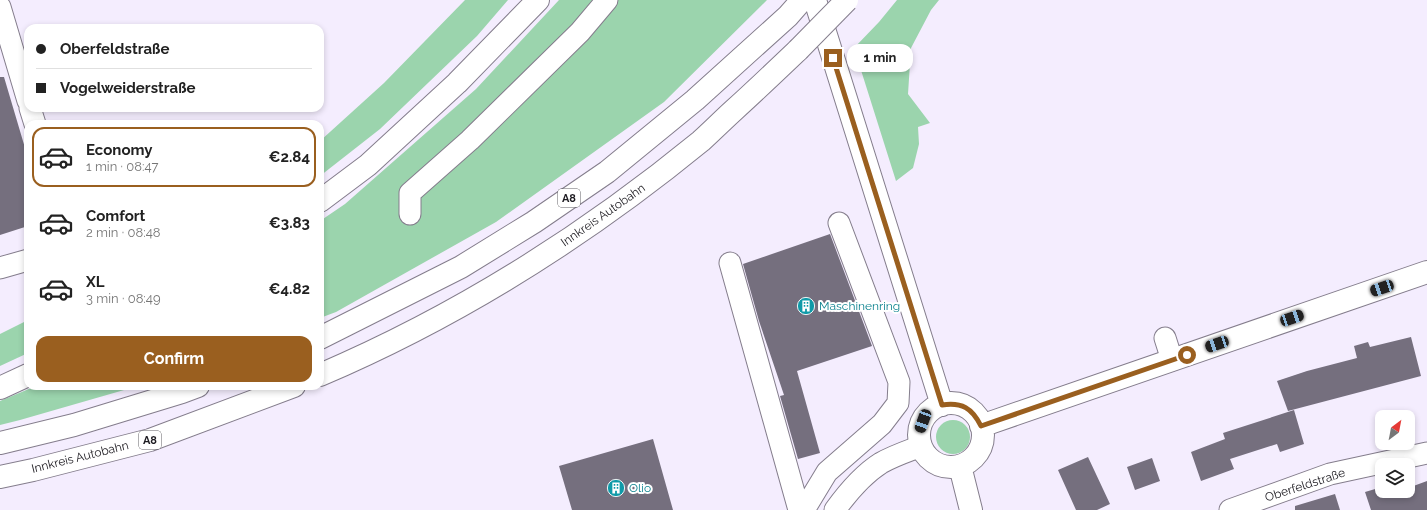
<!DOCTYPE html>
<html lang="en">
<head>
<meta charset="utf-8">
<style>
	body { margin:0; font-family:Raleway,sans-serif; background:#f6f6f6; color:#222; height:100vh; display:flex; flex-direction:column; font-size:15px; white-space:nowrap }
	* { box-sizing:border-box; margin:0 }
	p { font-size:13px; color:#767676 }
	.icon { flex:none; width:22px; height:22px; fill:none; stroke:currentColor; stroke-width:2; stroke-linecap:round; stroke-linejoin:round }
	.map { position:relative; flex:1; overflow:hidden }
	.drawer { position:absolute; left:24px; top:120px; width:300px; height:270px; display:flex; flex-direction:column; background:#fff; border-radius:12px; box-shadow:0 2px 6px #0003 }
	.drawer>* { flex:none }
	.top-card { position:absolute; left:24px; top:24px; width:300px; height:88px; border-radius:12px; box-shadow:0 2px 6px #0003; display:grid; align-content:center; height:88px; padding:0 12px; background:#fff }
	.needle { width:26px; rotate:32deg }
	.controls { position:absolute; left:1375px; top:410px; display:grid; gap:8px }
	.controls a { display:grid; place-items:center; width:40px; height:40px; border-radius:8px; background:#fff; box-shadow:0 2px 6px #0003; font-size:20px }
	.end { position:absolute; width:18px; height:18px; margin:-9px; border:5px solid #9a5f1f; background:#fff; box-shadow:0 0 0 2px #fff }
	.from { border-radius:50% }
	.bubble { position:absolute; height:28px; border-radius:12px; background:#fff; box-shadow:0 2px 6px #0003; font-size:13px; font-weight:700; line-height:28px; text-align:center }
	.car { position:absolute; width:12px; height:24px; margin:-12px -6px; border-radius:5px; box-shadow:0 0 3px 1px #0007; background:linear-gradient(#222 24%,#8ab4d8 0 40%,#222 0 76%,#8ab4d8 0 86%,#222 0) }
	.top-card b { display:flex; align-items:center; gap:14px; height:38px; font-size:15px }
	.top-card b+b { border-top:1px solid #e0e0e0 }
	.top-card i { width:10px; height:10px; background:#222 }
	ul { padding:7px 0 0; list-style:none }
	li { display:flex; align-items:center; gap:12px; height:60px; margin:0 8px 6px; padding:0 4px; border:2px solid transparent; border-radius:12px }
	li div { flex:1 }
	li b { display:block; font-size:15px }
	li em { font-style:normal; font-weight:700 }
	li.on { border-color:#9a5f1f }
	li>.icon { width:36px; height:36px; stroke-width:1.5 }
	.action { display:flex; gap:8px; margin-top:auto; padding:8px 12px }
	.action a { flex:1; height:46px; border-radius:12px; background:#9a5f1f; color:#fff; font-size:16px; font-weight:700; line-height:46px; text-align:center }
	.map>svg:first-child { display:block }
	.green { fill:#9bd4ad }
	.building { fill:#756f7e }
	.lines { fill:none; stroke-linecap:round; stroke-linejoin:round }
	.minor-casing { stroke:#847d8c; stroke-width:23 }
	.major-casing { stroke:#847d8c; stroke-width:24 }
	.highway-casing { stroke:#847d8c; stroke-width:24 }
	.minor { stroke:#fff; stroke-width:21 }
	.major { stroke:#fff; stroke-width:22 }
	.highway { stroke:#fff; stroke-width:22 }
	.highway-bridge-casing { stroke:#847d8c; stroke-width:24; stroke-linecap:butt }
	.highway-bridge { stroke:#fff; stroke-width:22 }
	.route { stroke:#9a5f1f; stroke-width:5 }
	.labels { text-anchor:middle; stroke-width:4; stroke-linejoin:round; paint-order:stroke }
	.shield { fill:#fff; stroke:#615f64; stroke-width:1 }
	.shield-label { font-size:11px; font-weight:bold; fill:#1d1b21 }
	.street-label { font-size:12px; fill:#1d1b21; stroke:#fff }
	.culture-label { font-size:12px; fill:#0d838f; stroke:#fff; text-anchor:start }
</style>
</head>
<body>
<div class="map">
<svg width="1427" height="510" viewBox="0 0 1427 510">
	<rect width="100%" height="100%" fill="#f4edfe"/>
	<path class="green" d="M465 0H508L477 36 380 129 320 176V141L384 83Z
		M559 0H767L664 102 496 222 336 312 320 318V221L345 204 476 89Z
		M897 0H939L931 10 911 48 908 94 930 123 918 127 919 144 913 168 896 181 854 48 879 22Z
		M28 320V353L0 366V334Z
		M36 386H138L20 420 0 425V401Z
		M936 437a17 17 0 1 1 34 0a17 17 0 1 1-34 0Z"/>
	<path class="building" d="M0 77H4L28 158V226L0 235Z
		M830 234 872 346 797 371 820 453 798 459 780 396 784 395 759 321 743 264Z
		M1411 337 1421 376 1288 411 1277 381 1307 371 1357 358 1354 346 1368 342 1370 347Z
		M1294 410 1304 444 1280 452 1277 444 1230 459 1234 469 1201 481 1191 452 1225 439 1223 433Z
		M653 439 673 510H572L559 466Z
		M1088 457 1110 504 1097 510H1076L1058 470Z
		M1152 458 1160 481 1135 490 1127 467Z
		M1427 481V510H1371L1365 492 1382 487V491H1408V488Z
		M1335 494 1340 510H1295V506Z"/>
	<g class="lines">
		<defs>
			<path id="minor" d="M0 7 28 101
				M30 108 35 124
				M410 214V193L470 140 580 32 607 0
				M730 263 799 510
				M0 268 28 260
				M1165 338 1172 360
				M804 510 827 472 882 424 898 403 899 382 839 223
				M835 510C848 492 862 475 881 463 893 456 908 451 921 446
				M1230 510 1330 474 1427 453"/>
			<path id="major" d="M815 0 942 405
				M919 435a32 32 0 1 1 64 0a32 32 0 1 1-64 0Z
				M981 426 1427 272
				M960 466 971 510"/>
			<path id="highway" d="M320 201 368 165 457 83 538 0
				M320 338 461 267 534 222 607 172 695 100 788 16 802 0
				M320 375C458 316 585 236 701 141 712 131 723 120 734 110 756 90 777 70 798 50
				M0 388 28 375
				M0 443 74 425 182 392 198 386
				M0 477 33 470 150 440 294 386"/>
		</defs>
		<use href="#minor" class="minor-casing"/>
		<use href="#major" class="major-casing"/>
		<use href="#highway" class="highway-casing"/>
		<use href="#minor" class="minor"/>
		<use href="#major" class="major"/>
		<use href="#highway" class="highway"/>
		<defs>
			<path id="highway-bridge" d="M798 50 847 0"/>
		</defs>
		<use href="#highway-bridge" class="highway-bridge-casing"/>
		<use href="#highway-bridge" class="highway-bridge"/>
	</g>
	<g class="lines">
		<path class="route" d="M833 58 942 405C962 402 972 408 981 426L1187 355"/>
	</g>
	<defs>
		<symbol id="building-disc" viewBox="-11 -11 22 22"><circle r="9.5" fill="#0f9aa8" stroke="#fff"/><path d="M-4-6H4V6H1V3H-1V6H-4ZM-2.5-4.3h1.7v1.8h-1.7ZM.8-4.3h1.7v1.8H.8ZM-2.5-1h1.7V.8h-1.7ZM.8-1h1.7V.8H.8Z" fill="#fff"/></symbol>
	</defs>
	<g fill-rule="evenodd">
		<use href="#building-disc" x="796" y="296" width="20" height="20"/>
		<use href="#building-disc" x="606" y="478" width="20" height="20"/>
	</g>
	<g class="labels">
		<g class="shield">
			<rect x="558" y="189" width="22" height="18" rx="3"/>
			<rect x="139" y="431" width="22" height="18" rx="3"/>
		</g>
		<g class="shield-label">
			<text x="569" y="202">A8</text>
			<text x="150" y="444">A8</text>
		</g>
		<g class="street-label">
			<text transform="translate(603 215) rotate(-35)" y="4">Innkreis Autobahn</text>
			<text transform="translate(80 457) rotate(-14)" y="4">Innkreis Autobahn</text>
			<text transform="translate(1305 485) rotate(-18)" y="4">Oberfeldstraße</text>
		</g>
		<g class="culture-label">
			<text x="819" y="310">Maschinenring</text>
			<text x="629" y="492">Olio</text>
		</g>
	</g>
</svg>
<div class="controls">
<a><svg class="needle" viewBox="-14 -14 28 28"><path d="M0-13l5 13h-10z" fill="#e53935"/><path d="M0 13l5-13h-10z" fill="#767676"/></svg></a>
<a><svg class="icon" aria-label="layers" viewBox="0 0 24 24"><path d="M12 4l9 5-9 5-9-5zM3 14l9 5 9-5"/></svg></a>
</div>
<i class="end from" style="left:1187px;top:355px"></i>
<i class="end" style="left:833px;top:58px"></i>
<div class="bubble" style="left:847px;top:44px;width:66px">1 min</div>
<i class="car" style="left:1382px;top:288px;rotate:251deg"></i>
<i class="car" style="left:1292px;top:318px;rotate:71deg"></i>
<i class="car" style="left:1217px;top:344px;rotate:251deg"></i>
<i class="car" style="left:923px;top:421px;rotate:200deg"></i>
<div class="top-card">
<b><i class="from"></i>Oberfeldstraße</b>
<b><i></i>Vogelweiderstraße</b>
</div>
<section class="drawer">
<ul>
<li class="on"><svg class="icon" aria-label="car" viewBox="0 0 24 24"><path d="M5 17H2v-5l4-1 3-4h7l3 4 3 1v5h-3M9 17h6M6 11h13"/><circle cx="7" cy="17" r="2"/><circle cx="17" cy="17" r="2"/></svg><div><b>Economy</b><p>1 min · 08:47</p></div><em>€2.84</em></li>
<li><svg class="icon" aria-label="car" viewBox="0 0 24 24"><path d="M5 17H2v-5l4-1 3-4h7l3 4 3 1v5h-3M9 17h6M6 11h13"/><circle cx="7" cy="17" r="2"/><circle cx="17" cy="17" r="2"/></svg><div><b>Comfort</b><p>2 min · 08:48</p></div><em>€3.83</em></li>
<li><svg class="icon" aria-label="car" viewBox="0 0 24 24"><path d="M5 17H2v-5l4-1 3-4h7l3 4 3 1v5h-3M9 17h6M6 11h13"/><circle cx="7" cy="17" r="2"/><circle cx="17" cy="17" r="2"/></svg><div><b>XL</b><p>3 min · 08:49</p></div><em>€4.82</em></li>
</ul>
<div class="action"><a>Confirm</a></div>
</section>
</div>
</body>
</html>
